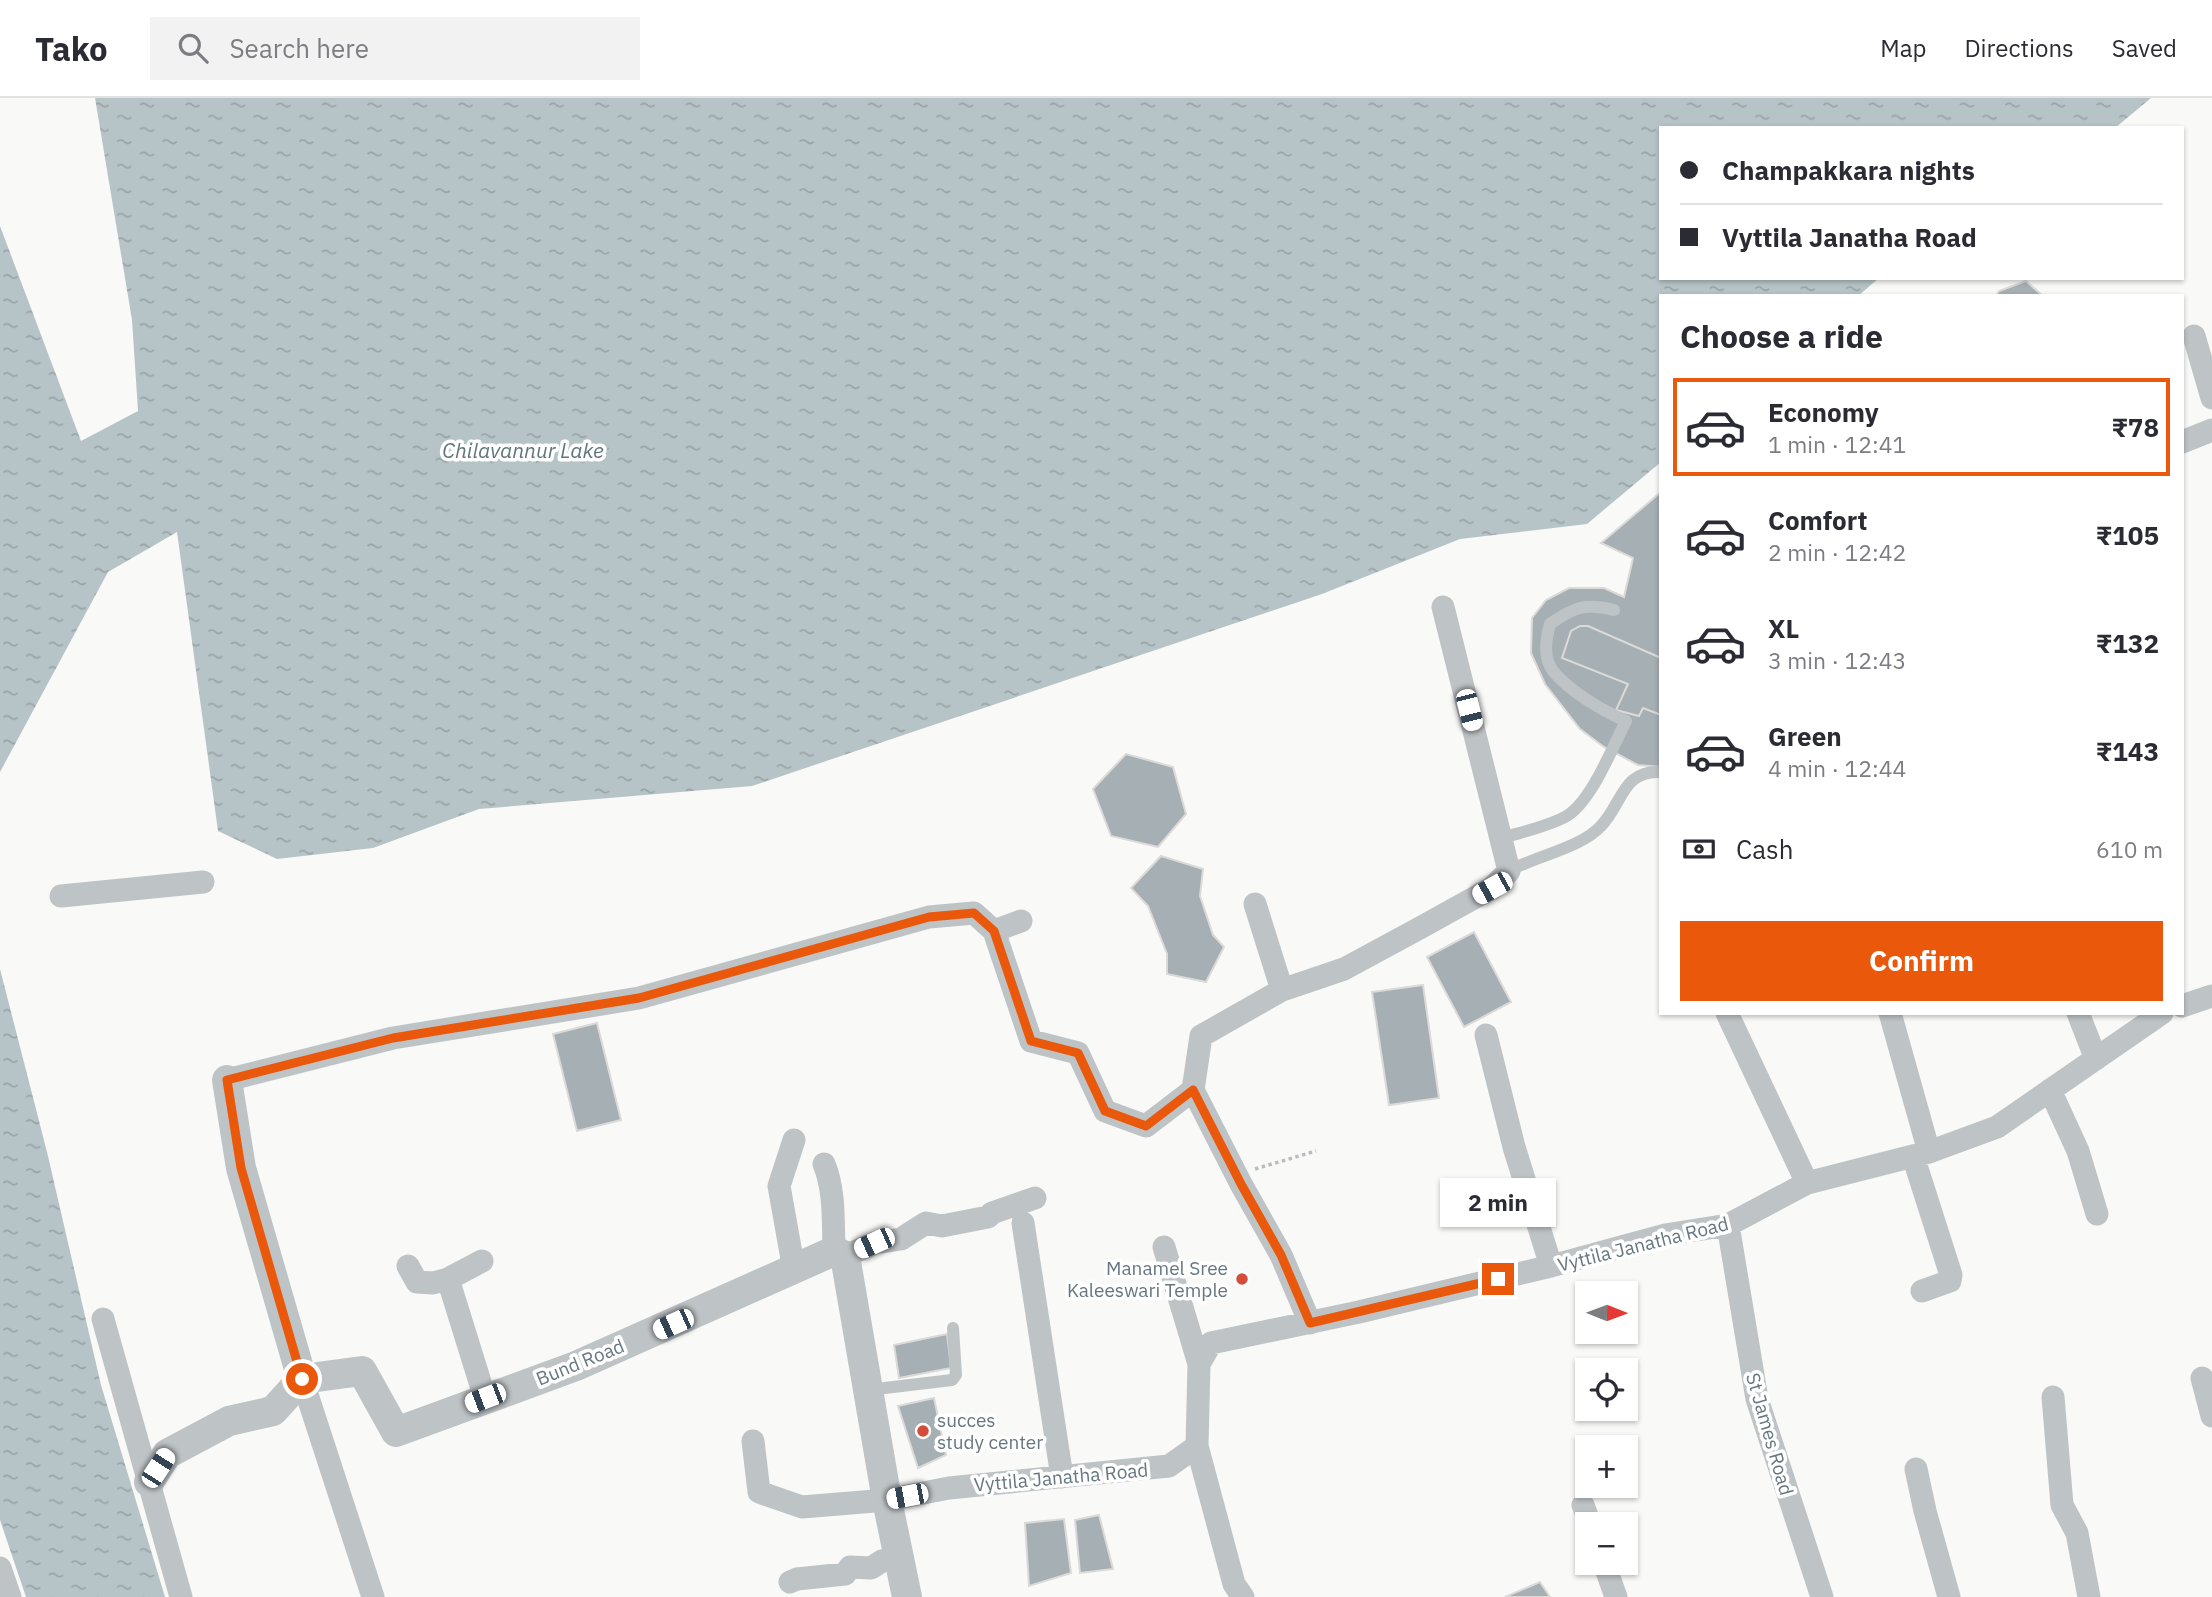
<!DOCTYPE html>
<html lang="en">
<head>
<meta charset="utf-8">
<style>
	body { margin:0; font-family:"IBM Plex Sans",sans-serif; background:#f2f2f3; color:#2b2b33; height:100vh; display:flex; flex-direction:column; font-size:26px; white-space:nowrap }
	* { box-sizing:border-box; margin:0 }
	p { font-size:23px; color:#7c7c81 }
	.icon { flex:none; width:38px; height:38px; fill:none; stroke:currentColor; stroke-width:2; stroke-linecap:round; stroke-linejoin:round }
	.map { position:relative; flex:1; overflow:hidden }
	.side { position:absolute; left:1659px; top:196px; width:525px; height:721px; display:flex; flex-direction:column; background:#fff; border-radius:0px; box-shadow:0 2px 5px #0004 }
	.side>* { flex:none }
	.guide { position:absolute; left:1659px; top:28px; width:525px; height:154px; border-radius:0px; box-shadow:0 2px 5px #0004; display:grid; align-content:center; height:154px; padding:0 21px; background:#fff }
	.needle { width:46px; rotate:91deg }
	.buttons { position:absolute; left:1575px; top:1183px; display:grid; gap:14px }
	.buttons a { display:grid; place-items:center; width:63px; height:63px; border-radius:0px; background:#fff; box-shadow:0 2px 5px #0004; font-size:35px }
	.end { position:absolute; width:32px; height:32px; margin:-16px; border:9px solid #ea580c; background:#fff; box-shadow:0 0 0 4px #fff }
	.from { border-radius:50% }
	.bubble { position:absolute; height:49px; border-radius:0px; background:#fff; box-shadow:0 2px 5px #0004; font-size:23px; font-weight:800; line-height:49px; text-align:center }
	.car { position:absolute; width:21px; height:42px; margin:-21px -10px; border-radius:9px; box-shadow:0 0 5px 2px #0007; background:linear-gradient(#fff 24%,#345 0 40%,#fff 0 76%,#345 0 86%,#fff 0) }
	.guide b { display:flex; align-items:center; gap:24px; height:66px; font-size:26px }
	.guide b+b { border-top:2px solid #e1e1e2 }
	.guide i { width:18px; height:18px; background:#2b2b33 }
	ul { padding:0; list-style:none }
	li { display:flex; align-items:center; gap:21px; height:98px; margin:0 14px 10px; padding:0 7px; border:4px solid transparent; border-radius:0px }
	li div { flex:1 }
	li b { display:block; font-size:26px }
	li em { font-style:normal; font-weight:800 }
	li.current { border-color:#ea580c }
	li>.icon { width:63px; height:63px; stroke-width:1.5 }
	h2 { padding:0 21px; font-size:32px; line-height:84px }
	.pay { display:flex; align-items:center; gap:18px; height:77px; padding:0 21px; font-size:26px }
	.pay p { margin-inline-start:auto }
	.action { display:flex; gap:14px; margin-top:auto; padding:14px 21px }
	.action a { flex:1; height:80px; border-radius:0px; background:#ea580c; color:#fff; font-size:28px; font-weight:800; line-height:80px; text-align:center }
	header { display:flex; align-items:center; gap:42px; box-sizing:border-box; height:98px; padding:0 35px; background:#fff; border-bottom:2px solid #e1e1e2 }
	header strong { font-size:33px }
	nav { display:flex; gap:38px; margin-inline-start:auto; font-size:24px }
	.search { width:490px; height:63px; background:#f2f2f3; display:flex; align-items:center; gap:18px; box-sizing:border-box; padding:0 24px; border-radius:0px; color:#7c7c81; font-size:26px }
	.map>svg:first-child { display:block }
	.water { fill:url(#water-ripples) }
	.building { fill:#a6afb3; stroke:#dbdad9; stroke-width:2 }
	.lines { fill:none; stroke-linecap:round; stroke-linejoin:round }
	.path { stroke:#b9bdbf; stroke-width:3.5; stroke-dasharray:3.5 3.5; stroke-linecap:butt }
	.service { stroke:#bec3c6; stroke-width:12 }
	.minor { stroke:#bec3c6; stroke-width:23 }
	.tertiary { stroke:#bec3c6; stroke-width:30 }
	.route { stroke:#ea580c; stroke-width:9 }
	.poi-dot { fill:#d44d3b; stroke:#fff; stroke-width:2.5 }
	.labels { text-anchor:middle; stroke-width:7; stroke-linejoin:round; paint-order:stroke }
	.street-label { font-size:19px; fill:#66777f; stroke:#fff }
	.poi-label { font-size:19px; fill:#66777f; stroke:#fff; text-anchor:end }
	.water-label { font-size:21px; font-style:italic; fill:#617679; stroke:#fff }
</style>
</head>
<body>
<header>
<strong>Tako</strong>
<div class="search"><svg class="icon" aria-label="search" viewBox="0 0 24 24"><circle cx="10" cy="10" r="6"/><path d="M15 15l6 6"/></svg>Search here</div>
<nav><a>Map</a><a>Directions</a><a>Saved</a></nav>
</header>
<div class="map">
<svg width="2212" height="1499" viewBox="0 0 2212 1499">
	<defs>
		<pattern id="water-ripples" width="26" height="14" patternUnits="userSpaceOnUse" patternTransform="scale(1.75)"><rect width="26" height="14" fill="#b7c4c7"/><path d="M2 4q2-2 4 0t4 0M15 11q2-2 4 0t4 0" fill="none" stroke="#99a4a7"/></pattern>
	</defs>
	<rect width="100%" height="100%" fill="#f9f9f7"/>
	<path class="water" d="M95 0H2151L2115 30H1661V180H1879L1858 198H1661V364L1587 426 1460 441 1322 496 752 688 479 711 373 750 277 761 218 733 177 434 108 474 0 674V128L81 343 138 313 132 222Z
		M0 871 47 1054 101 1287 165 1499H26L0 1422Z"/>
	<path class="building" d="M2026 183 2043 198H1996L1999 193Z
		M1661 394V669L1638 667 1604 649 1580 631 1545 586 1531 555 1532 520 1546 502 1569 490H1604L1624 499 1633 460 1601 445Z
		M1580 528H1588L1661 560V617L1643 610 1639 618 1616 612 1628 586 1562 560 1571 533Z
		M1126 656 1173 669 1186 716 1158 749 1111 738 1093 691Z
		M1161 758 1203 771 1200 798 1213 837 1224 849 1206 884 1167 876V856L1148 808 1131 790Z
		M1474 834 1511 904 1464 929 1427 859Z
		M1423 887 1439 1000 1389 1007 1372 894Z
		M597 925 621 1022 577 1033 553 936Z
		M947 1236 951 1270 899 1280 894 1247Z
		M934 1300 946 1357 918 1370 898 1308Z
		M1099 1417 1113 1471 1080 1475 1075 1422Z
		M1064 1421 1071 1475 1029 1488 1025 1425Z
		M1540 1484 1550 1499H1505Z"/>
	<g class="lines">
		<path class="path" d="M1255 1071 1316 1053"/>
		<path class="service" d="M1502 740C1522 734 1546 729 1565 719 1591 705 1612 650 1626 623 1603 613 1569 593 1553 573 1543 560 1546 540 1550 526 1574 509 1585 505 1614 512
			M1509 773C1535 758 1581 750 1601 728 1623 705 1622 672 1661 674
			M868 1292 952 1282 956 1277 953 1230"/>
		<path class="minor" d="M2194 238 2212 300
			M2182 344 2212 332
			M61 798 203 784
			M1255 806 1282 892
			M994 833 1021 823
			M2182 908 2212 898
			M1727 915 1807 1085
			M1890 915 1929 1054
			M2078 915 2096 961
			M1486 937 1514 1049 1551 1168
			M227 982 393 940 639 900 929 819 974 815 994 833 1031 943 1078 955 1105 1013 1146 1028 1193 992 1201 938 1282 892 1344 871 1418 831 1492 790 1509 773 1443 509
			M1193 992 1241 1086 1281 1157 1310 1225
			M2050 992 2078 1053 2097 1116
			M794 1042 779 1088 794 1172
			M1913 1058 1951 1177 1950 1183 1922 1193
			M824 1066C835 1092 833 1125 834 1153
			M1023 1125 1062 1379
			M1728 1127 1757 1301 1822 1499
			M1164 1149 1199 1266
			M845 1158 875 1145 901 1141 926 1125 942 1128 988 1119 992 1115 1035 1100
			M408 1168 417 1184 433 1185 448 1181 485 1300
			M448 1181 482 1163
			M103 1221 181 1499
			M2202 1280 2212 1318
			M302 1281 373 1499
			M2053 1299 2062 1407 2077 1435 2089 1499
			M753 1343 759 1394 802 1409 887 1402 949 1390 1169 1368 1197 1348 1199 1266 1211 1245 1359 1214 1551 1168 1665 1137 1728 1127 1807 1085 1929 1054 1997 1029 2162 915
			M1197 1348 1234 1486 1243 1499
			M1916 1371 1925 1413 1949 1499
			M1583 1407 1590 1426
			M1604 1465 1616 1499
			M0 1470 10 1499
			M790 1484 797 1481 845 1476 850 1469 871 1470 882 1463 899 1459"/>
		<path class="tertiary" d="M227 982 241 1070 302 1281
			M302 1281 362 1273 396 1334 576 1268 834 1153 845 1158 887 1402 907 1499
			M149 1384 167 1356 229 1323 273 1313 302 1281"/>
	</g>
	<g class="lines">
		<path class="route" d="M302 1281 241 1070 227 982 393 940 639 900 929 819 974 815 994 833 1031 943 1078 955 1105 1013 1146 1028 1193 992 1241 1086 1281 1157 1310 1225 1498 1181"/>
	</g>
	<g class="poi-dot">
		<circle cx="1242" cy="1181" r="7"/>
		<circle cx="923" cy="1333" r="7"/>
	</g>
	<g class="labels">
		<g class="street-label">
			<text transform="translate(1643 1146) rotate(-14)" y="7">Vyttila Janatha Road</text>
			<text transform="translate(580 1264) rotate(-22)" y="7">Bund Road</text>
			<text transform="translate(1770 1336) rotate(74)" y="7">St James Road</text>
			<text transform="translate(1061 1379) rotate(-5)" y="7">Vyttila Janatha Road</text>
		</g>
		<g class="poi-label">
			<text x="1228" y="1177">Manamel Sree<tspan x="1228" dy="22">Kaleeswari Temple</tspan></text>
			<text x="937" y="1329" text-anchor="start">succes<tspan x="937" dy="22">study center</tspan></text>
		</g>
		<g class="water-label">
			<text x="523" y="360">Chilavannur Lake</text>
		</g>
	</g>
</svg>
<div class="buttons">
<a><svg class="needle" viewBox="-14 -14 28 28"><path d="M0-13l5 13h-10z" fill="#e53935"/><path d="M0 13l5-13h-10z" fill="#7c7c81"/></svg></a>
<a><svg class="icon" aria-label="locate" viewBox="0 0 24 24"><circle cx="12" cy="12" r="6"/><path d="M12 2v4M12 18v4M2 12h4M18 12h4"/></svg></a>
<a>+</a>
<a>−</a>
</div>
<i class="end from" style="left:302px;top:1281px"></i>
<i class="end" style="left:1498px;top:1181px"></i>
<div class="bubble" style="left:1440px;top:1080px;width:116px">2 min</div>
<i class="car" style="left:1469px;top:612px;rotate:166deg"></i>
<i class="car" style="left:1492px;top:790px;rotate:241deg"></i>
<i class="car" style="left:874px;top:1145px;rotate:246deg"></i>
<i class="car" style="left:673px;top:1226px;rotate:246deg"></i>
<i class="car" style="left:485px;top:1300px;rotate:249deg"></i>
<i class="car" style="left:158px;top:1370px;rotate:33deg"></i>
<i class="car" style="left:907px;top:1398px;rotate:259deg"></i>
<div class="guide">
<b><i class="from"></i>Champakkara nights</b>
<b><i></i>Vyttila Janatha Road</b>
</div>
<section class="side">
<h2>Choose a ride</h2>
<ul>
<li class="current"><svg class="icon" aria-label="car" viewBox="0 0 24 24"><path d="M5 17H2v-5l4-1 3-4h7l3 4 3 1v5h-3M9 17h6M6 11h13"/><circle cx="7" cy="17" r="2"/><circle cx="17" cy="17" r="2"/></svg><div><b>Economy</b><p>1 min · 12:41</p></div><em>₹78</em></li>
<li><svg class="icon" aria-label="car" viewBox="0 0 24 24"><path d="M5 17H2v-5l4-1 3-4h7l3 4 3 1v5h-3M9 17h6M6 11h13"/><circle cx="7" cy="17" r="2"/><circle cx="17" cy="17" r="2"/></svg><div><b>Comfort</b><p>2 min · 12:42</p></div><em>₹105</em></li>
<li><svg class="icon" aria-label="car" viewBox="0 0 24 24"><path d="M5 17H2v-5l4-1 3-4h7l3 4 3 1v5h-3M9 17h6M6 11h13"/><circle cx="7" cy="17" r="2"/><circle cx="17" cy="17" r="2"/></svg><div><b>XL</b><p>3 min · 12:43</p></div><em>₹132</em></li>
<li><svg class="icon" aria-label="car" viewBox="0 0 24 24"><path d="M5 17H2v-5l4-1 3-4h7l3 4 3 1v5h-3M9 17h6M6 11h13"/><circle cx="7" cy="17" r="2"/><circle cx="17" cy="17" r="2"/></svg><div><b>Green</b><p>4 min · 12:44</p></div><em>₹143</em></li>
</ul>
<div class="pay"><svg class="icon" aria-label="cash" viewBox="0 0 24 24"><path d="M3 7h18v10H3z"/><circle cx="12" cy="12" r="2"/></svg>Cash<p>610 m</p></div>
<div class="action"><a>Confirm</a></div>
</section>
</div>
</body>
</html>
